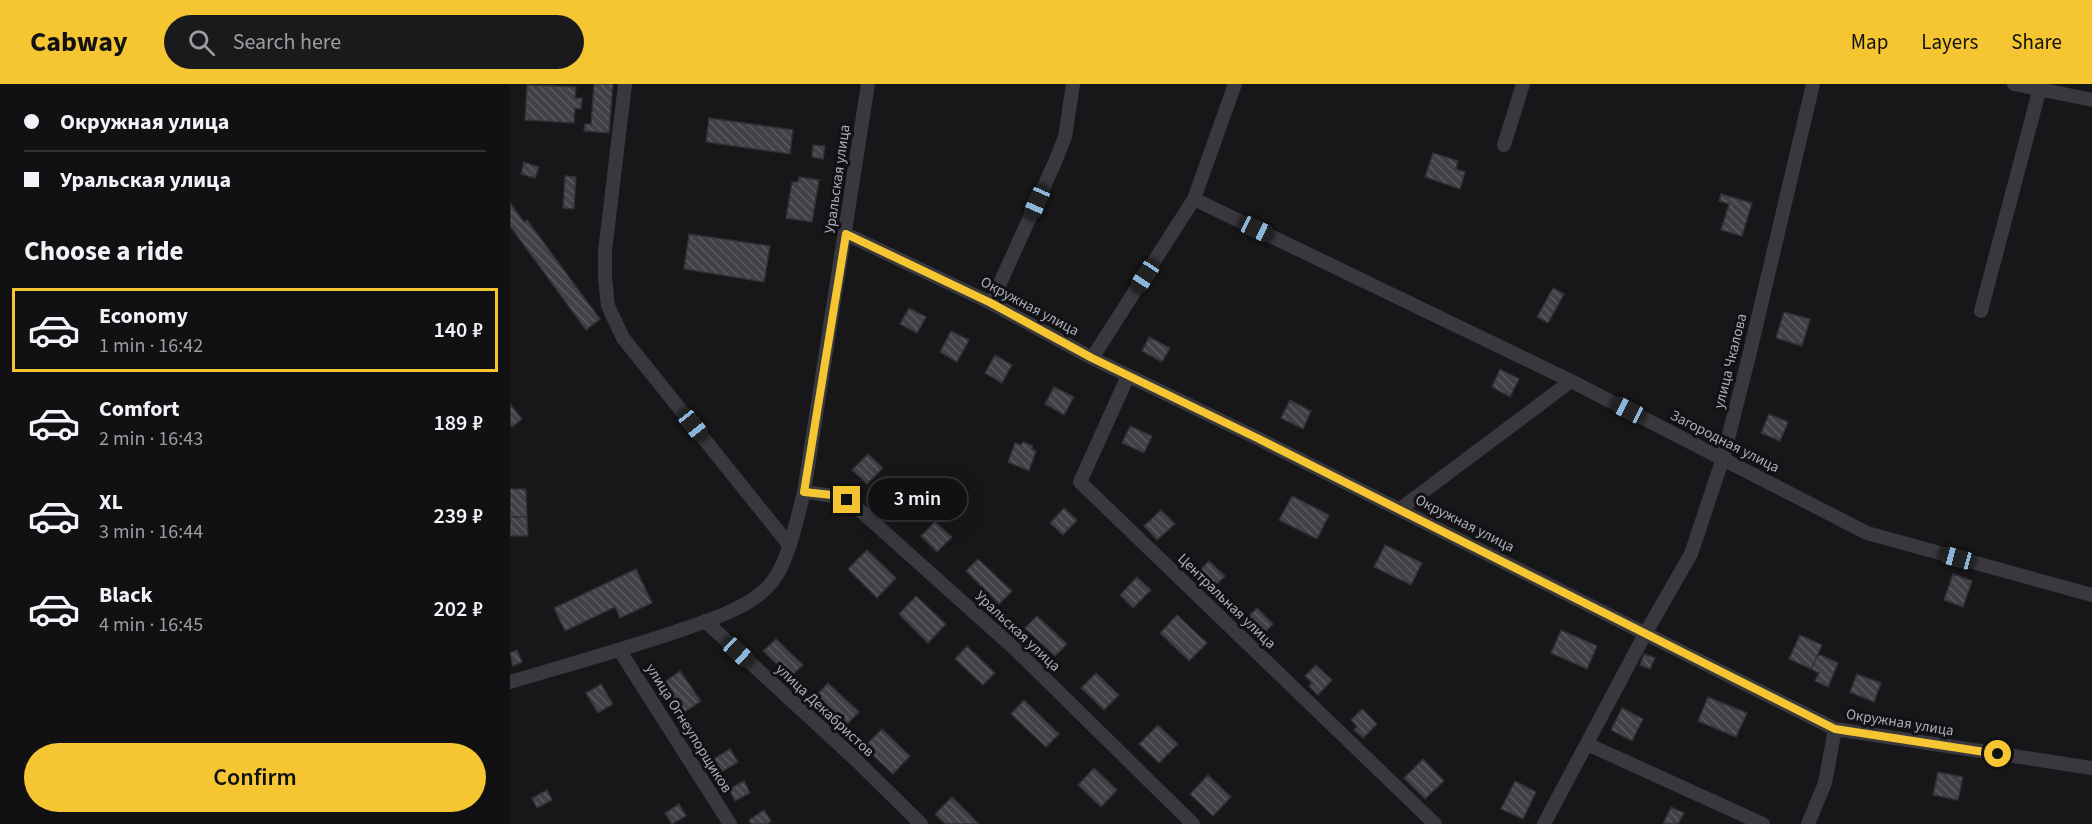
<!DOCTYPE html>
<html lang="en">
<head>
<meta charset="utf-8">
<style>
	body { margin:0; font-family:"Source Sans 3",sans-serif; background:#1a1a1c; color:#f1f3f6; height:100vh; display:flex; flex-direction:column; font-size:22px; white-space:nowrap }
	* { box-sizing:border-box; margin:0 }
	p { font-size:20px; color:#9c9da0 }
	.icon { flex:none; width:33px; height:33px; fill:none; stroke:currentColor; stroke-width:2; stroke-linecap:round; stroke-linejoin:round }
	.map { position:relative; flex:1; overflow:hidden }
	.details { display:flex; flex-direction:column; background:#111113; width:510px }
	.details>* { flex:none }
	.hud { display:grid; align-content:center; height:132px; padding:0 24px; background:#111113 }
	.end { position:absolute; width:27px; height:27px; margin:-14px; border:8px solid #f6c532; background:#111; box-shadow:0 0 0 3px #111 }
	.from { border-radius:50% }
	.bubble { position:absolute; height:42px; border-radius:21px; background:#111113; box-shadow:0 6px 24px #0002,0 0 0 2px #303133; font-size:20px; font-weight:600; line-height:42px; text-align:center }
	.car { position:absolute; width:18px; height:36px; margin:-18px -9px; border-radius:8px; box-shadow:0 0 4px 2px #0007; background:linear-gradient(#222 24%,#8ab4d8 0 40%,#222 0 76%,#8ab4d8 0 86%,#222 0) }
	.hud b { display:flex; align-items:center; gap:21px; height:57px; font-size:22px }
	.hud b+b { border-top:2px solid #303133 }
	.hud i { width:15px; height:15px; background:#f1f3f6 }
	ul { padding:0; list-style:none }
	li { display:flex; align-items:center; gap:18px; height:84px; margin:0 12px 9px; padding:0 12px; border:3px solid transparent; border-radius:0px }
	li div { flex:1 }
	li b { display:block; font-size:22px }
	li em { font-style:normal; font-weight:600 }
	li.on { border-color:#f6c532 }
	li>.icon { width:54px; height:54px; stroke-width:1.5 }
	h2 { padding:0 24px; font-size:27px; line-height:72px }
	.cta { display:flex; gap:12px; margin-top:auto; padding:12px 24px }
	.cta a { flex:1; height:69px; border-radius:36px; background:#f6c532; color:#111; font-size:24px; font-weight:600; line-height:69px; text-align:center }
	header { display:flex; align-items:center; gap:36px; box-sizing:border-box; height:84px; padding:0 30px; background:#f6c532; color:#111 }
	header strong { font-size:28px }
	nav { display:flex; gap:33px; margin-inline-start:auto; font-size:21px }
	.search { width:420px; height:54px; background:#1a1a1c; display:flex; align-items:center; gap:15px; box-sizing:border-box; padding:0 21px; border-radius:33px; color:#9c9da0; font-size:22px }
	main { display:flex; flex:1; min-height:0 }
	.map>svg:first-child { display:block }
	.building { fill:url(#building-back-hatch); stroke:#313135; stroke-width:1.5 }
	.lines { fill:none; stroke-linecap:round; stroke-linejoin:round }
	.minor { stroke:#38383e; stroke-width:14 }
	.route { stroke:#f6c532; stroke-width:8 }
	.labels { text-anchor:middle; stroke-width:6; stroke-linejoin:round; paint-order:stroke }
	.street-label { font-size:15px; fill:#a9acb9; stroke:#121214 }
</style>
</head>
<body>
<header>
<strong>Cabway</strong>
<div class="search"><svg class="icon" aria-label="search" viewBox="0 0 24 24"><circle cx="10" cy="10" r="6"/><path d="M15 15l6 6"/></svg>Search here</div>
<nav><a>Map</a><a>Layers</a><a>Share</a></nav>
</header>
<main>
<section class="details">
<div class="hud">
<b><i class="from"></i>Окружная улица</b>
<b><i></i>Уральская улица</b>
</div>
<h2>Choose a ride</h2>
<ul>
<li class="on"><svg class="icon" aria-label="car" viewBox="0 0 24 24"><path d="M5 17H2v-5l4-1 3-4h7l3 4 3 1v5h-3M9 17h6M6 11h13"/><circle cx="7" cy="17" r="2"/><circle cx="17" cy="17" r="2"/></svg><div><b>Economy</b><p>1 min · 16:42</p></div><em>140 ₽</em></li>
<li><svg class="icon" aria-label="car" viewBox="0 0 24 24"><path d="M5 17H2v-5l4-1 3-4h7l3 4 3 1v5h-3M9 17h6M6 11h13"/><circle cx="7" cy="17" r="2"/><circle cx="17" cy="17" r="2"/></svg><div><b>Comfort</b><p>2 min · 16:43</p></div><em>189 ₽</em></li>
<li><svg class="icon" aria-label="car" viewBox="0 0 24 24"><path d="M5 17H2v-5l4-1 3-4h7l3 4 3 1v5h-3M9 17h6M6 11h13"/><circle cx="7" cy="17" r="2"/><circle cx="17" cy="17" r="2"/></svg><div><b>XL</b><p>3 min · 16:44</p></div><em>239 ₽</em></li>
<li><svg class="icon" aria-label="car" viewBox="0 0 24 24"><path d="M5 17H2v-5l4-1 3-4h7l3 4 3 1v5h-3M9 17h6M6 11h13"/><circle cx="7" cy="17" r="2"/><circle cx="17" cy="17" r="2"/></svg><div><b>Black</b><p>4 min · 16:45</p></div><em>202 ₽</em></li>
</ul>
<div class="cta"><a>Confirm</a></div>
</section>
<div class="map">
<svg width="1582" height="740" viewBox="0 0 1582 740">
	<defs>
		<pattern id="building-back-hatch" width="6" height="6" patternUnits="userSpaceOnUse" patternTransform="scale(1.5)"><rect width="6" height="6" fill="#414146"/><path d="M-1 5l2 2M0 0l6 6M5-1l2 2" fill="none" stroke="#5a5a5f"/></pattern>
	</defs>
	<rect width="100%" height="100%" fill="#171719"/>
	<path class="building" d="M84 0H103L99 49 74 47 75 40H81Z
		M17 1 66 3 65 14H72L71 25 65 24 64 39 15 36Z
		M199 34 283 46 280 70 196 58Z
		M303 61 315 62 313 75 302 73Z
		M923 69 948 77 946 85 955 88 950 105 915 93Z
		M14 78 29 83 25 94 11 90Z
		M55 92 66 93 64 125 53 124Z
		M289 93 309 96 302 138 276 134 282 98H288Z
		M1211 110 1242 119 1232 152 1211 146 1219 120 1209 117Z
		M0 119 14 138 17 136 90 235 76 246 0 142Z
		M179 150 260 162 254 198 174 185Z
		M1043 204 1054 210 1038 239 1027 233Z
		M399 224 416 233 407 249 390 240Z
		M1274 228 1300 235 1292 262 1266 254Z
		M441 247 459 256 447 278 430 268Z
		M639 253 660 264 652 278 632 267Z
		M485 271 502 281 492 299 475 289Z
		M990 285 1009 295 1000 313 982 303Z
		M544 303 564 313 554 331 535 320Z
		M780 316 801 327 793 345 771 334Z
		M0 320 12 335 2 343 0 340Z
		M1259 330 1278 338 1270 357 1251 349Z
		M620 342 642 352 634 369 612 359Z
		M513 358 523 362 522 365 526 367 519 387 498 378 505 359 511 361Z
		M358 370 373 384 357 400 342 386Z
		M0 405H16L17 433H0Z
		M782 412 819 431 807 455 769 436Z
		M554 424 567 436 553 451 540 439Z
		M651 426 665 440 647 456 634 442Z
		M0 433H17L18 452H0Z
		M425 438 442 453 427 468 411 452Z
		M875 461 912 479 901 501 864 483Z
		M357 466 386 494 367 514 338 485Z
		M468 475 502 507 489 520 456 487Z
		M699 477 715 492 701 506 692 498 695 494 688 488Z
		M126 485 142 519 110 534 105 523 55 547 44 524Z
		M1443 490 1462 497 1453 523 1434 516Z
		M627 493 641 506 623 524 610 511Z
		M406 512 436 540 418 559 389 530Z
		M747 524 763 540 749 554 740 545 743 542 736 535Z
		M667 531 697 559 679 577 650 549Z
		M527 532 557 560 545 572 515 544Z
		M1051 546 1087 562 1077 585 1041 569Z
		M1290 551 1312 561 1301 585 1279 575Z
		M266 555 293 581 280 593 253 567Z
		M457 562 485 589 473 601 445 575Z
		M7 566 12 578 3 582 0 569Z
		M1134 570 1145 574 1140 585 1130 581Z
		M1308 570 1328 579 1318 603 1305 597 1309 589 1301 585Z
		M806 581 822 596 808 611 799 602 802 599 795 592Z
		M170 587 191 617 170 631 149 602Z
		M586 589 609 611 594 626 571 604Z
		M1347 590 1371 599 1364 618 1340 608Z
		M318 599 349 628 333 644 303 615Z
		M91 600 103 620 88 629 76 609Z
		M1198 613 1237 629 1226 653 1188 637Z
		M514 616 549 650 536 663 501 630Z
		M1112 624 1133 635 1122 657 1101 646Z
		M852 625 867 640 853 654 844 646 847 642 841 636Z
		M648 641 668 660 649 679 629 660Z
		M372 645 400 672 383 690 354 663Z
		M220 665 228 678 208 690 200 677Z
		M913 675 934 697 915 715 894 694Z
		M584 684 607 706 591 723 568 701Z
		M1428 688 1453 693 1448 716 1423 711Z
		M698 691 721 713 703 732 680 710Z
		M234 697 240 709 225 717 219 705Z
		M1005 697 1026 708 1013 735 991 725Z
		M37 706 42 716 27 724 22 714Z
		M442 713 469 740H435L425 730Z
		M169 720 176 732 162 740 155 729Z
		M1161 723 1174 729 1168 740H1153Z
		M254 726 261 737 257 740H241L239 736Z"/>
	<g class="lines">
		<path class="minor" d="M115 0 95 167V193L98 222 113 254 280 462
			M1504 0 1582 16
			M994 61 1013 0
			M684 115 1061 297 1357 449 1582 511
			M336 150 481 219 582 274 747 354 1325 645 1582 684
			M481 219 545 78 555 53 563 0
			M1471 227 1531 0
			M582 274 684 115 725 0
			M618 292 570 398 925 740
			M294 408C322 411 330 411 353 429L504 564 683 740
			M890 425 1061 297
			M195 537 344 674 411 740
			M110 567 220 740
			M0 598C54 582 108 567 162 549 193 538 241 525 262 498 279 477 287 434 294 408L358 0
			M1077 660 1253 740
			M1034 740 1135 550 1181 470 1213 374 1239 272 1303 0
			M1298 740 1315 699 1325 645"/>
	</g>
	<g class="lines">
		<path class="route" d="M337 416 322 411 294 408 336 150 481 219 582 274 747 354 1325 645 1488 670"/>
	</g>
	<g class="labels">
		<g class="street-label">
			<text transform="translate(327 95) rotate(-82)" y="5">Уральская улица</text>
			<text transform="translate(520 222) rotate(28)" y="5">Окружная улица</text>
			<text transform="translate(1220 277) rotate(-76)" y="5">улица Чкалова</text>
			<text transform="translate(1215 357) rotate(27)" y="5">Загородная улица</text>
			<text transform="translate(955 439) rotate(27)" y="5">Окружная улица</text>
			<text transform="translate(717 517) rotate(44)" y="5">Центральная улица</text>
			<text transform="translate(508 547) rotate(43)" y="5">Уральская улица</text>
			<text transform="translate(315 626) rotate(43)" y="5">улица Декабристов</text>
			<text transform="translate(1390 638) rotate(9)" y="5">Окружная улица</text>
			<text transform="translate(179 644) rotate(58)" y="5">улица Огнеупорщиков</text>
		</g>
	</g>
</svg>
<i class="end from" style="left:1488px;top:670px"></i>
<i class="end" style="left:337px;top:416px"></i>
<div class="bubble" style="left:358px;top:394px;width:99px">3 min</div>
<i class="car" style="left:527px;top:118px;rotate:204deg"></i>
<i class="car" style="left:746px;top:145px;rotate:115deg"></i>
<i class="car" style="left:635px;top:192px;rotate:213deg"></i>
<i class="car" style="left:1118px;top:326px;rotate:297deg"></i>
<i class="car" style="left:183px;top:341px;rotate:141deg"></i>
<i class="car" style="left:1447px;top:474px;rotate:285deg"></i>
<i class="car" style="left:228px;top:568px;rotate:133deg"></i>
</div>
</main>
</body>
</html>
